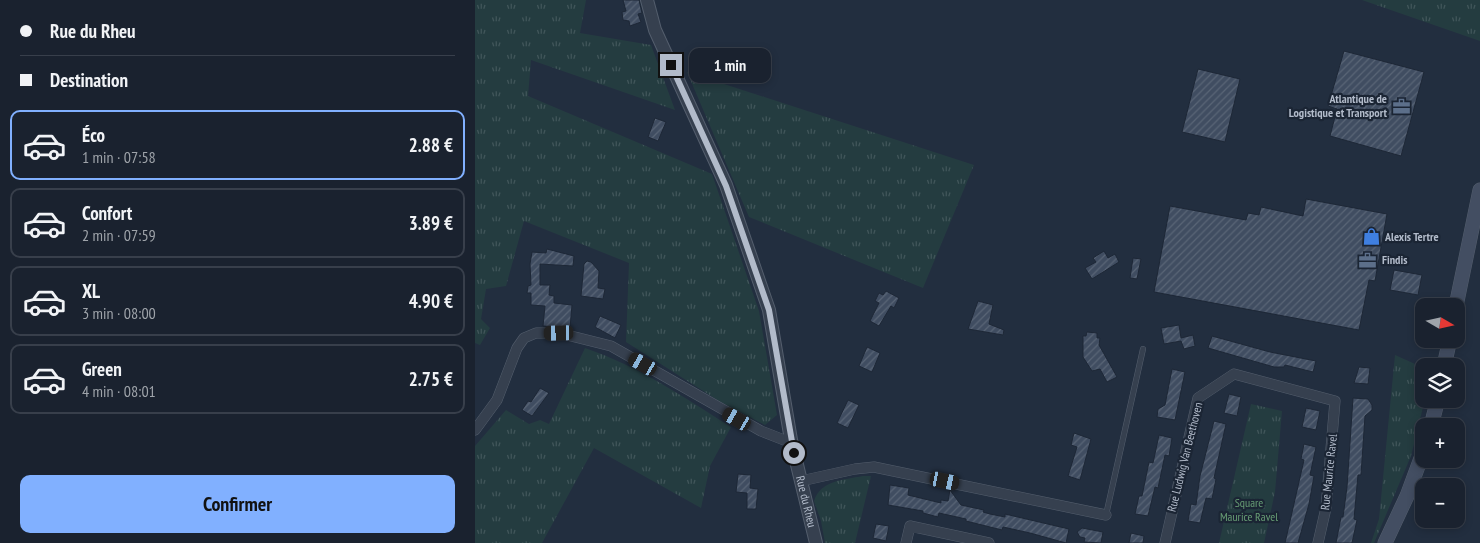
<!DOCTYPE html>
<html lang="fr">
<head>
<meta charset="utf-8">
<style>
	body { margin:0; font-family:"PT Sans Narrow",sans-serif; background:#232a37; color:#f1f3f6; height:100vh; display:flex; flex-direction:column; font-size:19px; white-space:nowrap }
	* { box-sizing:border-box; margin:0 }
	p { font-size:16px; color:#9fa4aa }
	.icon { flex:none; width:28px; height:28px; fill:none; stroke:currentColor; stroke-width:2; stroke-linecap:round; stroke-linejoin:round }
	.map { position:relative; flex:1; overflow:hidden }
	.sheet { display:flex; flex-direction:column; background:#1a222f; width:475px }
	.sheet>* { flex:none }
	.hud { display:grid; align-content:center; height:110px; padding:0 20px; background:#1a222f }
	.needle { width:32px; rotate:99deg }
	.fabs { position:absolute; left:940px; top:298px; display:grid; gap:10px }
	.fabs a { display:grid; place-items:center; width:50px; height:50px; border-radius:10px; background:#1a222f; box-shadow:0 2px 8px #0003,0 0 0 1px #383f4b; font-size:25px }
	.end { position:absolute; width:22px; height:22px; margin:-11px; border:6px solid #b2bbca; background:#111; box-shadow:0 0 0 2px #111 }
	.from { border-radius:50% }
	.bubble { position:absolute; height:35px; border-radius:10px; background:#1a222f; box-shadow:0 2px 8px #0003,0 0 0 1px #383f4b; font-size:16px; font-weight:700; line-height:35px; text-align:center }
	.car { position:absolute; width:15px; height:30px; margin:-15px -8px; border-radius:6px; box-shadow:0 0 4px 1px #0007; background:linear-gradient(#222 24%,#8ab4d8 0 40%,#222 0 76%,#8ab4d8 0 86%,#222 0) }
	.hud b { display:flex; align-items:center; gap:18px; height:48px; font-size:19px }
	.hud b+b { border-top:1px solid #383f4b }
	.hud i { width:12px; height:12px; background:#f1f3f6 }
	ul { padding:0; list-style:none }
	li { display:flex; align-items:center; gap:15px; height:70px; margin:0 10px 8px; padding:0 10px; border:2px solid #383f4b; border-radius:10px }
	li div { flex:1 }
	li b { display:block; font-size:19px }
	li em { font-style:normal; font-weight:700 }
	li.active { border-color:#81b0ff }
	li>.icon { width:45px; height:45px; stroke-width:1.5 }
	.action { display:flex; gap:10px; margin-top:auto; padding:10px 20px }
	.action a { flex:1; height:58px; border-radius:10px; background:#81b0ff; color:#111; font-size:20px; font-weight:700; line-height:58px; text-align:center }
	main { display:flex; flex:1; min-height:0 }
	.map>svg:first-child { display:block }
	.grass { fill:url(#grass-tufts) }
	.building { fill:url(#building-hatch); stroke:#1d2736 }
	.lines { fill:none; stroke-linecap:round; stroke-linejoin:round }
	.service-casing { stroke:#545e6d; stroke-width:6 }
	.minor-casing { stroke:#545e6d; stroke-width:11 }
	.tertiary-casing { stroke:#545e6d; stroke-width:14 }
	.secondary-casing { stroke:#545e6d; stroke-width:15 }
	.service { stroke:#36404f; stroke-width:5 }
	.minor { stroke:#36404f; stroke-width:10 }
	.tertiary { stroke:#36404f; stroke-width:12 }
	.secondary { stroke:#434e62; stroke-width:14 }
	.route { stroke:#b2bbca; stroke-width:6 }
	.labels { text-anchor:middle; stroke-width:4.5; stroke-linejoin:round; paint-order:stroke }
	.poi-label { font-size:12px; font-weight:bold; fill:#b2bbca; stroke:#1b2534; text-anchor:start }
	.street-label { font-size:12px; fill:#b2bbca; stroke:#1b2534 }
	.park-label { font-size:12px; fill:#679d74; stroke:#1b2534 }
</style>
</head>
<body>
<main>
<section class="sheet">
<div class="hud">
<b><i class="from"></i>Rue du Rheu</b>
<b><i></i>Destination</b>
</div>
<ul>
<li class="active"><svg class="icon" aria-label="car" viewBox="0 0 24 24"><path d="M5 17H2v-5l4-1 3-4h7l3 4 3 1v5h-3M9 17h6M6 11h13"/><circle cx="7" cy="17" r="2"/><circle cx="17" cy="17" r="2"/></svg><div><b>Éco</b><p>1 min · 07:58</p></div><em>2.88 €</em></li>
<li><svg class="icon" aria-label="car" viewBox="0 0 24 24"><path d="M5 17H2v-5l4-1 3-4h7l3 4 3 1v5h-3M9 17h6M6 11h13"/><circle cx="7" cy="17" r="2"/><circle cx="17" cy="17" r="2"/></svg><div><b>Confort</b><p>2 min · 07:59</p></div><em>3.89 €</em></li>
<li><svg class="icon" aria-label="car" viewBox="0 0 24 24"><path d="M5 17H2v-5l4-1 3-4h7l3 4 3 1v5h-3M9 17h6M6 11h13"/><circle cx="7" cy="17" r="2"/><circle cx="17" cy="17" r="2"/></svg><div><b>XL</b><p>3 min · 08:00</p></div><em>4.90 €</em></li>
<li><svg class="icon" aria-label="car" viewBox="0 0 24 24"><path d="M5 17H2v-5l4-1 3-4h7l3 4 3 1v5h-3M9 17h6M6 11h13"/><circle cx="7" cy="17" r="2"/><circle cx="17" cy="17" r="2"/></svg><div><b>Green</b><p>4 min · 08:01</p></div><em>2.75 €</em></li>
</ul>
<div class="action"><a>Confirmer</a></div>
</section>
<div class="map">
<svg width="1005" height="543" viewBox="0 0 1005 543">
	<defs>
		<pattern id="grass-tufts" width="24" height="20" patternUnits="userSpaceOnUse" patternTransform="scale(1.25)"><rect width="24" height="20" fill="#243c40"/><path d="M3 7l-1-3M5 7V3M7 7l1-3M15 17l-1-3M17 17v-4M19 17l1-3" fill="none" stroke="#41565a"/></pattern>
		<pattern id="building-hatch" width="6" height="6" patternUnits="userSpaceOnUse" patternTransform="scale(1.25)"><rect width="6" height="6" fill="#404d61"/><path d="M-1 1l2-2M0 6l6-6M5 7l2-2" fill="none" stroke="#596576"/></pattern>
	</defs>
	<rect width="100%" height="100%" fill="#222e3f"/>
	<path class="grass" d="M0 0H111L105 33 176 45 200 110 56 60 53 96 237 174 284 311 302 415 290 425 244 401 151 342 154 263 49 221 31 286 11 289 6 319 15 328 5 345 0 343Z
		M887 0H1005V41Z
		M212 72 499 165 448 288 274 217Z
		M110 348C165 367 207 396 256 427L235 466 226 508 119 448 67 543H0V446L31 410 54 424 65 420 74 424Z
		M920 355 949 368 950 399 936 456 899 543H896L904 519Z
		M776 404 807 411 800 492 789 543H744Z
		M388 476H396L380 543H350L346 521 339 501C346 480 368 480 388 476Z"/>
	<path class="building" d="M148 0H164L167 13 163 14 166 22 155 26 154 21 148 20 147 12 151 11Z
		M869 51 949 72 926 156 855 136 862 109 853 106Z
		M723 69 765 79 750 142 707 132Z
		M180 118 191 122 183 141 173 137Z
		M831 199 912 214 900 281 894 280 884 330 679 292 695 206 771 220 773 213 784 215 786 207 828 216Z
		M72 249 99 256 98 266 65 264V285H75L74 295 79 296V303L97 305 95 328 68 326 70 306 56 305V293H52L53 286 56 285 55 264 57 252 71 253Z
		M629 251 633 258 640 254 644 262 617 279 610 268 621 262 618 258Z
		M658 258 666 259 662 279 655 278Z
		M112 261 116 262 124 271 123 288 130 289 128 299 106 296 109 264Z
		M919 270 947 275 943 295 915 290Z
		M411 291 424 298 419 308 416 306 404 326 395 321 404 303 400 301 404 293 408 295Z
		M503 301 518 305 514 324 529 330 528 335 493 329Z
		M125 316 146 325 140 338 120 327Z
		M704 325 706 338 718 335 720 346 709 349 706 341 689 344 686 328Z
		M612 332 622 333V338H625L624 345 642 377 632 382 625 369 617 371 608 357V336H611Z
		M737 336 795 352 841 361 838 372 810 365 809 367H799L733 348Z
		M392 347 405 353 397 372 384 366Z
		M884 367 895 368 893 384 879 383Z
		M697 369 710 372 700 420 682 417 683 409 690 405Z
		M65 388 74 393 57 416 47 410 53 401 56 402Z
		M754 394 766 397 762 416 749 413Z
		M878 398 893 399 897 405V410L890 416 886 475H883L879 519 882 520 877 543H861L866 517H868L872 487Z
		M373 400 384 405 373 428 362 423Z
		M831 408 845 411 841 430 827 427Z
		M739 421 751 424 739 478 741 479 737 499 731 498 725 523 713 521 716 504 721 505 725 476Z
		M599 433 616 439 605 480 593 476 602 447 596 445Z
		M684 435 697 438 694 456 690 455 683 488 680 487 673 516 660 514 664 496H667L674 462 678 463Z
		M829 444 841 447 835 475 839 476 834 504 823 543H810L829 460 826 459Z
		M263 474 276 475 275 488 283 489 281 509H272V493L261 492Z
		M415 485 434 488 433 495 466 503V500L473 501 475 490 486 505 509 510 508 512 515 514 530 517V514L594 529 591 543 555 533 528 527 527 530 491 521V519L464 513 463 517 448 513V511L413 505Z
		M401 524 414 526 411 541 398 538Z
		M607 528 628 532 626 543 609 542 610 538 605 537 602 532Z
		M656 533 669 536 668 543H654Z"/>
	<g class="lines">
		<defs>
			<path id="service" d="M631 515 668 349"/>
			<path id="minor" d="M0 430 22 400 42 348 49 338 61 333H84L136 346 286 431 309 440H316
				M326 481 380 469 399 467 631 515
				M431 543 435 526 514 543
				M690 543 723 398 759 374 860 401 851 508 843 543"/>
			<g id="tertiary">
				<path id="s1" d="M172 0 180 30 251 185 294 310 316 440 341 543"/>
			</g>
			<path id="secondary" d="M981 306 1005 190
				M969 366 975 339
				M956 426 963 399
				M910 543 932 496 949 450"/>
		</defs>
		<use href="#service" class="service-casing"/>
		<use href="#minor" class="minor-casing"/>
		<use href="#tertiary" class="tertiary-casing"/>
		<use href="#secondary" class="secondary-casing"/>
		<use href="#service" class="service"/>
		<use href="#minor" class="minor"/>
		<use href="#tertiary" class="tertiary"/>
		<use href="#secondary" class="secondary"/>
	</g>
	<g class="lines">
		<path class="route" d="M196 65 251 186 294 310 319 453"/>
	</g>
	<defs>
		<symbol id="office-bare" viewBox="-9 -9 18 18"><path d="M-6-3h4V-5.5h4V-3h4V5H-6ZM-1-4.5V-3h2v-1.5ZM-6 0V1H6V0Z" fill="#5c6f8a" stroke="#1b2534" stroke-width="2.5" paint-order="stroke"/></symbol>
		<symbol id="shop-bare" viewBox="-9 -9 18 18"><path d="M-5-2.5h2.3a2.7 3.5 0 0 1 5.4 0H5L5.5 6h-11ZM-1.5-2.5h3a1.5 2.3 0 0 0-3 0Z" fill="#3f7fe0" stroke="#1b2534" stroke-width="2.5" paint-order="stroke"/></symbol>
	</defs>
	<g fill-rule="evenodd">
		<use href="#office-bare" x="914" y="94" width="25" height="25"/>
		<use href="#shop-bare" x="884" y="224" width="25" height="25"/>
		<use href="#office-bare" x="880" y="248" width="25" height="25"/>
	</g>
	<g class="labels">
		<g class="poi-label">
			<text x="912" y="103" text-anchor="end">Atlantique de<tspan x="912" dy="14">Logistique et Transport</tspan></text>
			<text x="910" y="241">Alexis Tertre</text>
			<text x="907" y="264">Findis</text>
		</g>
		<g class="street-label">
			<text transform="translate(710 457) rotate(-76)" y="4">Rue Ludwig Van Beethoven</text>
			<text transform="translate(854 472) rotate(-84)" y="4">Rue Maurice Ravel</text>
			<text dy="4" stroke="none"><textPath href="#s1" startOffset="529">Rue du Rheu</textPath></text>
		</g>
		<g class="park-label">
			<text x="774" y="507">Square<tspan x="774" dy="14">Maurice Ravel</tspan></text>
		</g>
	</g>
</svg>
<div class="fabs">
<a><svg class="needle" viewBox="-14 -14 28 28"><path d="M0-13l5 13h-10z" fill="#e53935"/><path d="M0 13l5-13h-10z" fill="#9fa4aa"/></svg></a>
<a><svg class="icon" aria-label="layers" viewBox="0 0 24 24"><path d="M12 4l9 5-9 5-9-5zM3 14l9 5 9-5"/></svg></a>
<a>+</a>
<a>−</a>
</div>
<i class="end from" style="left:319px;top:453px"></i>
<i class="end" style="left:196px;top:65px"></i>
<div class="bubble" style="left:214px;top:48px;width:82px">1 min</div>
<i class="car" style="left:84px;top:333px;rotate:269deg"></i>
<i class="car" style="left:168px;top:364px;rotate:300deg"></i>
<i class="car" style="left:262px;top:419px;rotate:300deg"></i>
<i class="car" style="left:470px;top:481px;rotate:102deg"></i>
</div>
</main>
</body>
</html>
